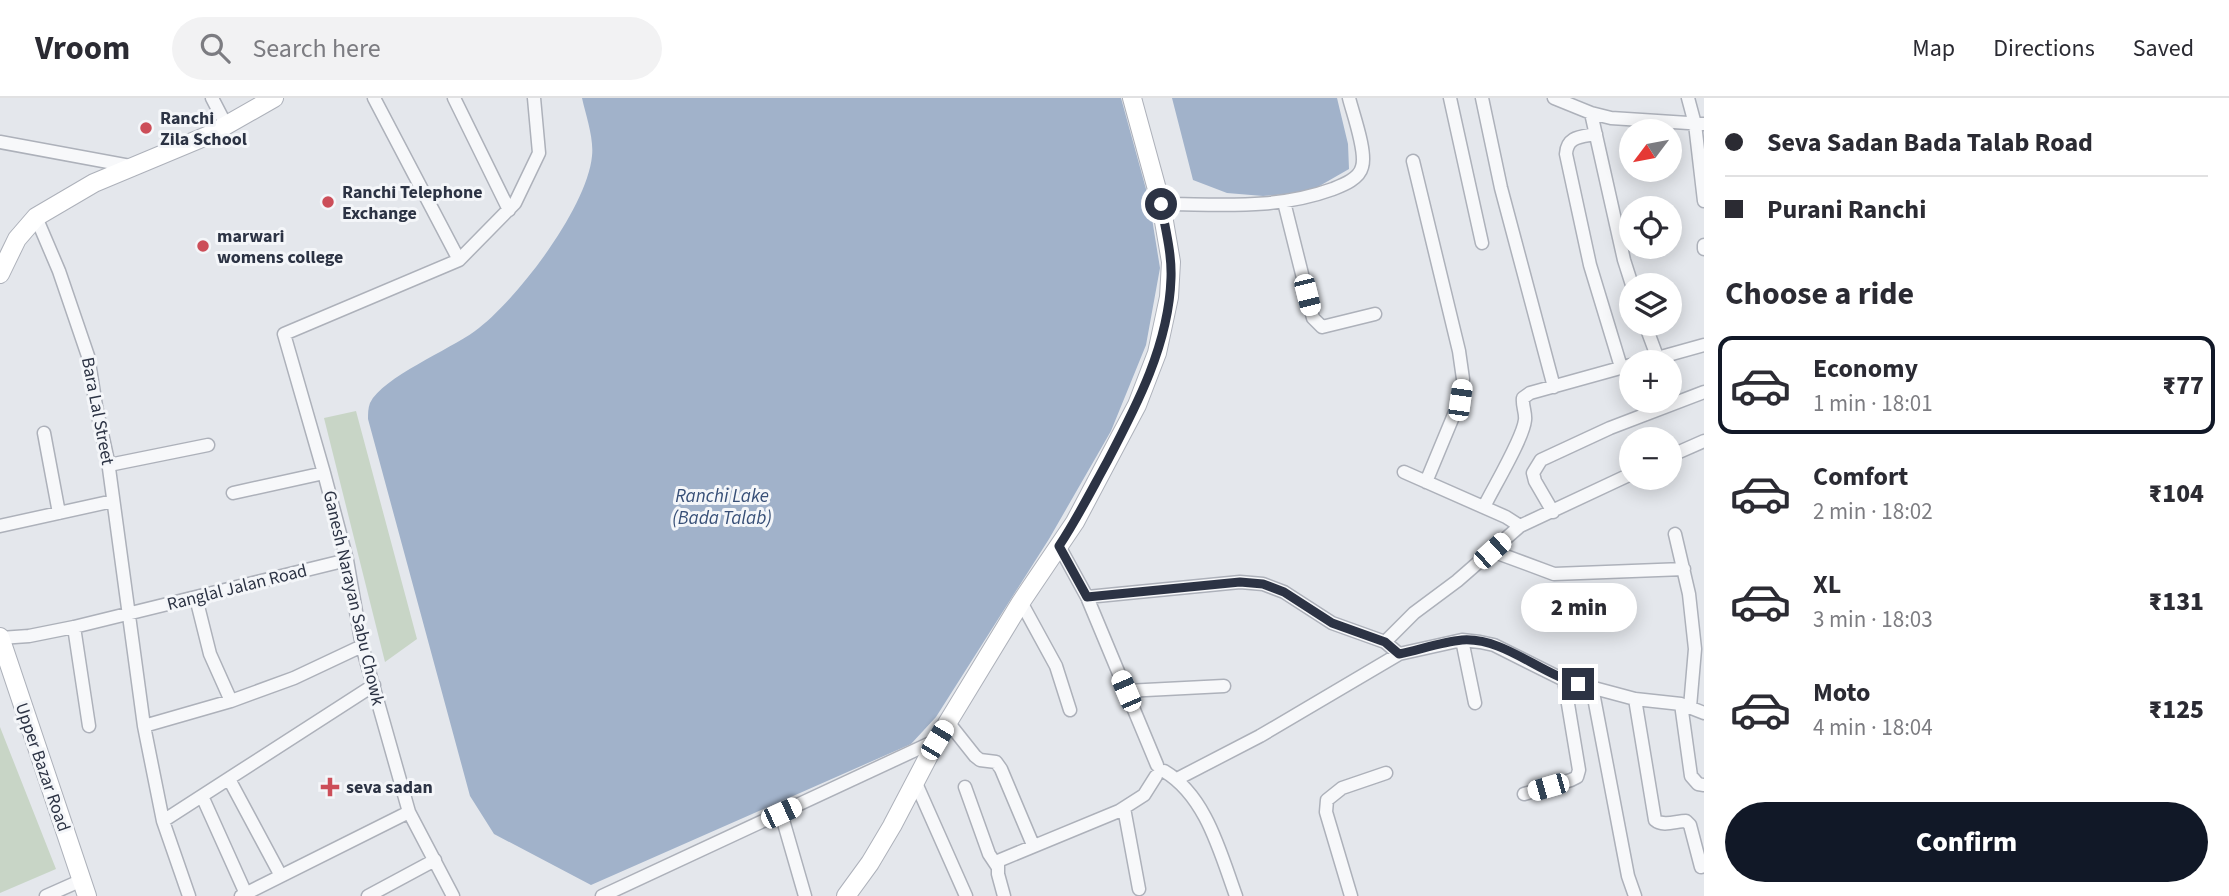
<!DOCTYPE html>
<html lang="en">
<head>
<meta charset="utf-8">
<style>
	body { margin:0; font-family:"Source Sans 3",sans-serif; background:#f2f2f3; color:#2b2b33; height:100vh; display:flex; flex-direction:column; font-size:26px; white-space:nowrap }
	* { box-sizing:border-box; margin:0 }
	p { font-size:23px; color:#7c7c81 }
	.icon { flex:none; width:38px; height:38px; fill:none; stroke:currentColor; stroke-width:2; stroke-linecap:round; stroke-linejoin:round }
	.map { position:relative; flex:1; overflow:hidden }
	.details { display:flex; flex-direction:column; background:#fff; width:525px }
	.details>* { flex:none }
	.banner { display:grid; align-content:center; height:154px; padding:0 21px; background:#fff }
	.needle { width:46px; rotate:238deg }
	.controls { position:absolute; left:1619px; top:21px; display:grid; gap:14px }
	.controls a { display:grid; place-items:center; width:63px; height:63px; border-radius:50%; background:#fff; box-shadow:0 4px 18px #0003; font-size:35px }
	.end { position:absolute; width:32px; height:32px; margin:-16px; border:9px solid #2c3344; background:#fff; box-shadow:0 0 0 4px #fff }
	.from { border-radius:50% }
	.bubble { position:absolute; height:49px; border-radius:24px; background:#fff; box-shadow:0 4px 18px #0003; font-size:23px; font-weight:800; line-height:49px; text-align:center }
	.car { position:absolute; width:21px; height:42px; margin:-21px -10px; border-radius:9px; box-shadow:0 0 5px 2px #0007; background:linear-gradient(#fff 24%,#345 0 40%,#fff 0 76%,#345 0 86%,#fff 0) }
	.banner b { display:flex; align-items:center; gap:24px; height:66px; font-size:26px }
	.banner b+b { border-top:2px solid #e1e1e2 }
	.banner i { width:18px; height:18px; background:#2b2b33 }
	ul { padding:0; list-style:none }
	li { display:flex; align-items:center; gap:21px; height:98px; margin:0 14px 10px; padding:0 7px; border:4px solid transparent; border-radius:14px }
	li div { flex:1 }
	li b { display:block; font-size:26px }
	li em { font-style:normal; font-weight:800 }
	li.selected { border-color:#111827 }
	li>.icon { width:63px; height:63px; stroke-width:1.5 }
	h2 { padding:0 21px; font-size:32px; line-height:84px }
	.button { display:flex; gap:14px; margin-top:auto; padding:14px 21px }
	.button a { flex:1; height:80px; border-radius:42px; background:#111827; color:#fff; font-size:28px; font-weight:800; line-height:80px; text-align:center }
	header { display:flex; align-items:center; gap:42px; box-sizing:border-box; height:98px; padding:0 35px; background:#fff; border-bottom:2px solid #e1e1e2 }
	header strong { font-size:33px }
	nav { display:flex; gap:38px; margin-inline-start:auto; font-size:24px }
	.search { width:490px; height:63px; background:#f2f2f3; display:flex; align-items:center; gap:18px; box-sizing:border-box; padding:0 24px; border-radius:38px; color:#7c7c81; font-size:26px }
	main { display:flex; flex:1; min-height:0 }
	.map>svg:first-child { display:block }
	.green { fill:#c8d5c6 }
	.water { fill:#a1b2ca }
	.lines { fill:none; stroke-linecap:round; stroke-linejoin:round }
	.street-casing { stroke:#adb1ba; stroke-width:15 }
	.secondary-casing { stroke:#adb1ba; stroke-width:20 }
	.street { stroke:#f7f8fa; stroke-width:12 }
	.secondary { stroke:#fff; stroke-width:18 }
	.route { stroke:#2c3344; stroke-width:9 }
	.poi-dot { fill:#cc4e59; stroke:#f4f6f9; stroke-width:2.5 }
	.labels { text-anchor:middle; stroke-width:6; stroke-linejoin:round; paint-order:stroke }
	.poi-label { font-size:18px; font-weight:bold; fill:#2c3344; stroke:#f4f6f9; text-anchor:start }
	.street-label { font-size:18px; fill:#2c3344; stroke:#f4f6f9 }
	.water-label { font-size:19px; font-style:italic; fill:#374f77; stroke:#f4f6f9 }
</style>
</head>
<body>
<header>
<strong>Vroom</strong>
<div class="search"><svg class="icon" aria-label="search" viewBox="0 0 24 24"><circle cx="10" cy="10" r="6"/><path d="M15 15l6 6"/></svg>Search here</div>
<nav><a>Map</a><a>Directions</a><a>Saved</a></nav>
</header>
<main>
<div class="map">
<svg width="1704" height="798" viewBox="0 0 1704 798">
	<rect width="100%" height="100%" fill="#e4e7ec"/>
	<path class="green" d="M356 313 417 541 385 564 324 320Z
		M0 629 56 771 0 795Z"/>
	<path class="water" d="M582 0H1121L1149 102 1160 170 1146 247 1111 333 1049 441 936 619 911 646 591 787 494 736 470 698 368 321C368 316 368 310 370 305 383 279 449 252 475 233 517 202 587 110 592 58 594 40 586 18 582 0Z
		M1172 0H1337L1348 46 1349 71 1309 94 1263 98 1227 95 1193 82Z"/>
	<g class="lines">
		<defs>
			<path id="street" d="M212 0 226 27
				M374 0 459 162
				M454 0 509 112
				M1450 0 1482 145
				M1482 0 1501 90 1554 289
				M1554 0 1591 15 1611 20 1704 26
				M1688 0 1695 26 1704 103
				M1591 15 1624 162 1632 187
				M1596 36C1581 39 1567 38 1566 56L1590 167 1621 269
				M0 44 130 68
				M1413 63 1459 253 1463 281 1460 302 1426 384
				M1284 104 1313 220 1322 229 1375 216
				M1161 106C1222 106 1275 112 1333 91 1343 87 1359 81 1362 69 1367 54 1353 16 1349 0
				M36 119 59 173 88 258 96 308 108 363 144 628 163 723 189 798
				M1704 147V151
				M1645 226 1658 261
				M1643 264 1704 247
				M44 335 59 415
				M1670 358 1704 343
				M109 367 208 347
				M1404 374 1506 419 1520 428
				M233 395 324 375
				M1484 409C1493 390 1523 341 1525 322 1526 315 1522 308 1523 300L1530 295 1631 267
				M1553 414 1535 383 1533 375 1541 362 1610 330 1704 294
				M0 428 113 403
				M1675 436 1689 496 1695 551 1690 609
				M1059 448 1087 499 1157 667
				M1492 453 1554 476 1684 471
				M1087 499 1240 484 1263 486 1284 494 1332 525 1385 544 1399 556 1462 542 1480 544 1494 547 1564 582 1635 601 1681 606 1704 615
				M196 500 210 556 231 603
				M1021 504 1056 568 1070 612
				M74 529 89 628
				M0 540 29 538 74 529 347 462
				M1462 542 1475 605
				M1385 544 1414 515 1457 483 1520 428 1631 376
				M1592 589 1628 778 1635 798
				M1126 593 1224 588
				M1635 601 1655 722C1663 729 1676 723 1686 723L1690 727 1701 769
				M1681 606 1691 678 1698 686 1704 687
				M948 624 975 658 980 662 996 664 1001 671 1033 747
				M144 628 231 603 294 580 362 548
				M1164 673C1206 698 1220 754 1236 798
				M229 681 281 778
				M1177 681 1260 638 1399 556
				M915 683 966 798
				M965 689 989 756 997 768
				M1524 696 1571 682 1577 679 1579 672 1564 582
				M202 698 246 796
				M1124 710 1139 791
				M781 715 805 798
				M163 723 374 587
				M46 798 82 782
				M241 798 409 714
				M368 798 435 762
				M453 798 409 714 362 548 347 462 324 375 284 236 459 162 515 105 539 55 534 0
				M602 798 937 642
				M1004 798 998 776V763L1119 713 1144 697 1156 678
				M1351 798 1326 714 1327 702 1342 690 1386 675"/>
			<path id="secondary" d="M0 176 17 141 36 119 94 85 209 37 274 0
				M0 539 87 798
				M846 798 870 765 892 728 937 642 1021 504 1075 424 1137 307 1157 255 1169 199 1171 164 1161 106 1132 0"/>
		</defs>
		<use href="#street" class="street-casing"/>
		<use href="#secondary" class="secondary-casing"/>
		<use href="#street" class="street"/>
		<use href="#secondary" class="secondary"/>
	</g>
	<g class="lines">
		<path class="route" d="M1161 106C1165 130 1172 155 1171 180 1169 246 1137 307 1107 364 1091 393 1077 421 1059 448L1087 499 1240 484 1263 486 1284 494 1332 525 1385 544 1399 556C1419 552 1441 544 1462 542 1503 539 1539 575 1578 586"/>
	</g>
	<g class="poi-dot">
		<circle cx="146" cy="30" r="7"/>
		<circle cx="328" cy="104" r="7"/>
		<circle cx="203" cy="148" r="7"/>
		<path d="M326.5 678.5h7v7h7v7h-7v7h-7v-7h-7v-7h7z"/>
	</g>
	<g class="labels">
		<g class="poi-label">
			<text x="160" y="26">Ranchi<tspan x="160" dy="21">Zila School</tspan></text>
			<text x="342" y="100">Ranchi Telephone<tspan x="342" dy="21">Exchange</tspan></text>
			<text x="217" y="144">marwari<tspan x="217" dy="21">womens college</tspan></text>
			<text x="346" y="695">seva sadan</text>
		</g>
		<g class="street-label">
			<text transform="translate(98 313) rotate(79)" y="6">Bara Lal Street</text>
			<text transform="translate(237 489) rotate(-14)" y="6">Ranglal Jalan Road</text>
			<text transform="translate(354 500) rotate(77)" y="6">Ganesh Narayan Sabu Chowk</text>
			<text transform="translate(43 669) rotate(71)" y="6">Upper Bazar Road</text>
		</g>
		<g class="water-label">
			<text x="722" y="404">Ranchi Lake<tspan x="722" dy="22">(Bada Talab)</tspan></text>
		</g>
	</g>
</svg>
<div class="controls">
<a><svg class="needle" viewBox="-14 -14 28 28"><path d="M0-13l5 13h-10z" fill="#e53935"/><path d="M0 13l5-13h-10z" fill="#7c7c81"/></svg></a>
<a><svg class="icon" aria-label="locate" viewBox="0 0 24 24"><circle cx="12" cy="12" r="6"/><path d="M12 2v4M12 18v4M2 12h4M18 12h4"/></svg></a>
<a><svg class="icon" aria-label="layers" viewBox="0 0 24 24"><path d="M12 4l9 5-9 5-9-5zM3 14l9 5 9-5"/></svg></a>
<a>+</a>
<a>−</a>
</div>
<i class="end from" style="left:1161px;top:106px"></i>
<i class="end" style="left:1578px;top:586px"></i>
<div class="bubble" style="left:1521px;top:485px;width:116px">2 min</div>
<i class="car" style="left:1307px;top:197px;rotate:166deg"></i>
<i class="car" style="left:1460px;top:302px;rotate:8deg"></i>
<i class="car" style="left:1492px;top:453px;rotate:48deg"></i>
<i class="car" style="left:1126px;top:593px;rotate:337deg"></i>
<i class="car" style="left:937px;top:642px;rotate:31deg"></i>
<i class="car" style="left:1548px;top:689px;rotate:254deg"></i>
<i class="car" style="left:781px;top:715px;rotate:65deg"></i>
</div>
<section class="details">
<div class="banner">
<b><i class="from"></i>Seva Sadan Bada Talab Road</b>
<b><i></i>Purani Ranchi</b>
</div>
<h2>Choose a ride</h2>
<ul>
<li class="selected"><svg class="icon" aria-label="car" viewBox="0 0 24 24"><path d="M5 17H2v-5l4-1 3-4h7l3 4 3 1v5h-3M9 17h6M6 11h13"/><circle cx="7" cy="17" r="2"/><circle cx="17" cy="17" r="2"/></svg><div><b>Economy</b><p>1 min · 18:01</p></div><em>₹77</em></li>
<li><svg class="icon" aria-label="car" viewBox="0 0 24 24"><path d="M5 17H2v-5l4-1 3-4h7l3 4 3 1v5h-3M9 17h6M6 11h13"/><circle cx="7" cy="17" r="2"/><circle cx="17" cy="17" r="2"/></svg><div><b>Comfort</b><p>2 min · 18:02</p></div><em>₹104</em></li>
<li><svg class="icon" aria-label="car" viewBox="0 0 24 24"><path d="M5 17H2v-5l4-1 3-4h7l3 4 3 1v5h-3M9 17h6M6 11h13"/><circle cx="7" cy="17" r="2"/><circle cx="17" cy="17" r="2"/></svg><div><b>XL</b><p>3 min · 18:03</p></div><em>₹131</em></li>
<li><svg class="icon" aria-label="car" viewBox="0 0 24 24"><path d="M5 17H2v-5l4-1 3-4h7l3 4 3 1v5h-3M9 17h6M6 11h13"/><circle cx="7" cy="17" r="2"/><circle cx="17" cy="17" r="2"/></svg><div><b>Moto</b><p>4 min · 18:04</p></div><em>₹125</em></li>
</ul>
<div class="button"><a>Confirm</a></div>
</section>
</main>
</body>
</html>
